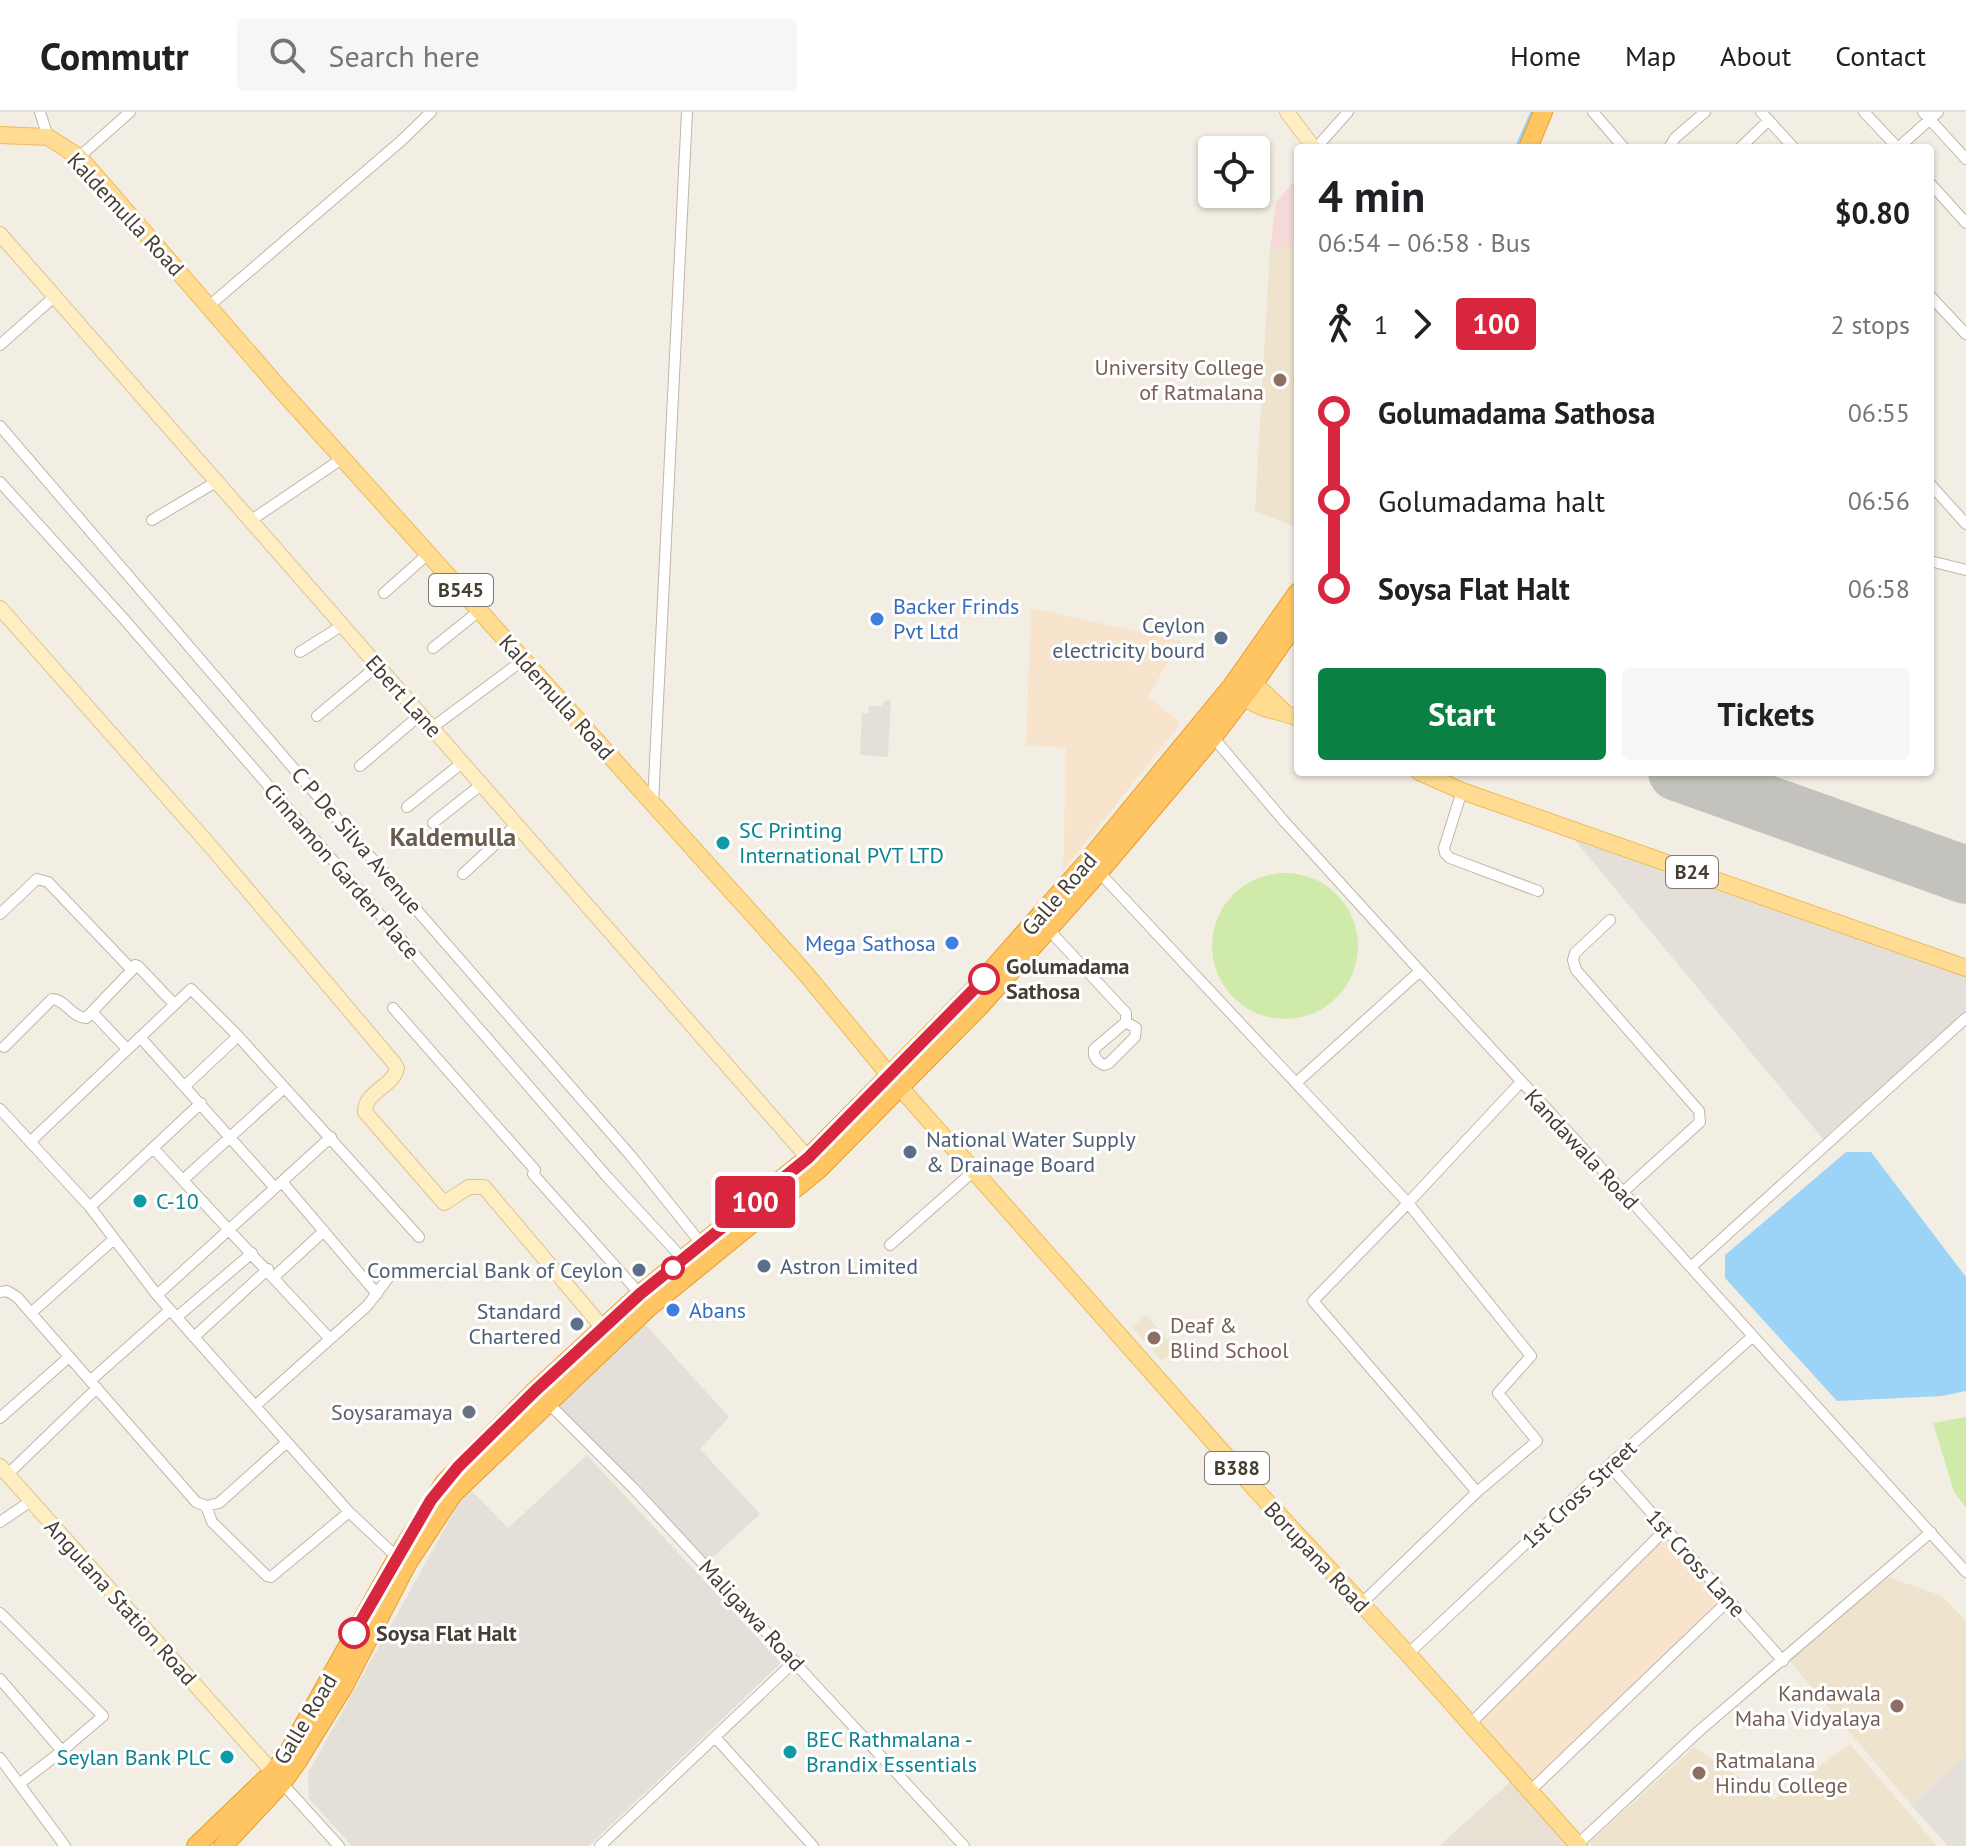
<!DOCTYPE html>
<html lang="en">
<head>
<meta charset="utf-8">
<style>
	:root { --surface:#fff; --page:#f6f6f6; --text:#202124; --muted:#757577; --line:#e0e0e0; --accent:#0b8043 }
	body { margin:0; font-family:"PT Sans",sans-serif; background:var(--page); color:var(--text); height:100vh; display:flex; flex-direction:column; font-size:30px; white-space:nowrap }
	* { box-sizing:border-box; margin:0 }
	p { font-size:26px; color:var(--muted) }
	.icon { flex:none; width:44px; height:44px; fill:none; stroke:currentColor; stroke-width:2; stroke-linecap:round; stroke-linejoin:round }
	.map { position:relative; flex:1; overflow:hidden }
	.side { position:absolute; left:1294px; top:32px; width:640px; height:632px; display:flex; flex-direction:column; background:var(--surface); border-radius:8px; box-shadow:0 2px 6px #0004 }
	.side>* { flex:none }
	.badge { padding:0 16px; border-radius:6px; font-size:28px; line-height:52px }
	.fabs { position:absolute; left:1198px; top:24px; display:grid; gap:16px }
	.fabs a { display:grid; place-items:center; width:72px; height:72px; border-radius:8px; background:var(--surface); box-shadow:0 2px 6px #0004; font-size:40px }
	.map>.badge { position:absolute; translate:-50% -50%; box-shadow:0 0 0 4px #fff }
	.legs { display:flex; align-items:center; gap:12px; height:88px; padding:0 24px; font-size:26px }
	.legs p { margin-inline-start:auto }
	.headline { display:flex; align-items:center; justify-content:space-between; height:136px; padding:0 24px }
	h1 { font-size:44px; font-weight:700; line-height:60px }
	.cta { display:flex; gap:16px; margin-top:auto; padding:16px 24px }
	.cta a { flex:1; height:92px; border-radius:8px; background:var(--accent); color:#fff; font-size:32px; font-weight:700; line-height:92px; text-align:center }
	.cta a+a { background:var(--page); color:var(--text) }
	ul { padding:0 24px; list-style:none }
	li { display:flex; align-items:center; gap:28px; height:88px; font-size:30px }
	li i { display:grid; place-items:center; width:12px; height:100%; margin:0 10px; background:currentColor }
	li i::after { content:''; width:20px; height:20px; margin:-10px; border:6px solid; border-radius:50%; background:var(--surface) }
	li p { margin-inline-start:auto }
	li:first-child i { background:linear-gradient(#0000 50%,currentColor 0) }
	li:last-child i { background:linear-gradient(currentColor 50%,#0000 0) }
	header { display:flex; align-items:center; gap:48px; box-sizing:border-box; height:112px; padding:0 40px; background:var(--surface); border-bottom:2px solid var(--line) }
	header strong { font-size:38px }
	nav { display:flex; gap:44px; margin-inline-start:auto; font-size:28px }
	.search { width:560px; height:72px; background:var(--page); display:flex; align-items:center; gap:20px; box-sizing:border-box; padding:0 28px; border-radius:8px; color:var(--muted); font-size:30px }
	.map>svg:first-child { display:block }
	.residential { fill:#e8e0d2 }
	.commercial { fill:#f8e4cd }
	.industrial { fill:#e5dfd9 }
	.education { fill:#eee3cc }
	.medical { fill:#f5d9d6 }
	.green { fill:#d0eba9 }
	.water { fill:#9bd4f6 }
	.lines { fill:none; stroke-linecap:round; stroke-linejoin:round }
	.stream { stroke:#9bd4f6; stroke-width:3 }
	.runway { stroke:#c4c2bc; stroke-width:58 }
	.street-casing { stroke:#c0b6a6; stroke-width:12 }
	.secondary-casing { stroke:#dbc492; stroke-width:16 }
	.primary-casing { stroke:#edbb59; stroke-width:18 }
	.highway-casing { stroke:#ea9b28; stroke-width:20 }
	.street { stroke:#fff; stroke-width:10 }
	.secondary { stroke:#ffeec2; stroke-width:14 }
	.primary { stroke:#ffdc91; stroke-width:16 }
	.highway { stroke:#ffc563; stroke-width:18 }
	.line-1-casing { stroke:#fff; stroke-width:18 }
	.line-1 { stroke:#d7263d; stroke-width:12 }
	.education-dot { fill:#8d6e63; stroke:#fff; stroke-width:3 }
	.shop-dot { fill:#3f7fe0; stroke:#fff; stroke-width:3 }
	.service-dot { fill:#5c6f8a; stroke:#fff; stroke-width:3 }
	.culture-dot { fill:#0f9aa8; stroke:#fff; stroke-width:3 }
	.stop-1-dot { fill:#fff; stroke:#d7263d; stroke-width:4 }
	.worship-dot { fill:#6b7280; stroke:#fff; stroke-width:3 }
	.labels { text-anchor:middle; stroke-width:6; stroke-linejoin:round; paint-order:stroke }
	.shield { fill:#fff; stroke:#7e7870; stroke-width:2 }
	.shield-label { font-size:20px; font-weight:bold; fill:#463e33 }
	.street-label { font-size:22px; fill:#463e33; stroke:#fff }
	.education-label { font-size:22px; fill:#785e54; stroke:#fff; text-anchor:end }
	.shop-label { font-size:22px; fill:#366cbe; stroke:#fff; text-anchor:start }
	.service-label { font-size:22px; fill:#4e5e75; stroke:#fff; text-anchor:end }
	.culture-label { font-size:22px; fill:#0d838f; stroke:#fff; text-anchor:start }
	.stop-label { font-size:22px; font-weight:bold; fill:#463e33; stroke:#fff; text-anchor:start }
	.worship-label { font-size:22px; fill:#5b616d; stroke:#fff; text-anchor:end }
	.quarter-label { font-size:26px; font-weight:bold; fill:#6a5c4a; stroke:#fff }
</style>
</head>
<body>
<header>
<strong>Commutr</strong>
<div class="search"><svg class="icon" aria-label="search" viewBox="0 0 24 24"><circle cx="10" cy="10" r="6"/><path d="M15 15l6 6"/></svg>Search here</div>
<nav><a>Home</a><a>Map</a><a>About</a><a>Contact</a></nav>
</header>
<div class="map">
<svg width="1966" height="1734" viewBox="0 0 1966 1734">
	<rect width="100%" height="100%" fill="#f3eee4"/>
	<path class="residential" d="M1517,1664l62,70h-140z"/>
	<path class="commercial" d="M1031,496l150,33 -33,55 33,27 -118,148 3,-123 -40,-3z
		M1666,1417l63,71 -199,191 -60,-67z"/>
	<path class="industrial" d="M886,588l5,1 -3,56 -28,-2 2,-42h6l1,-7h12z
		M1573,726l393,139v35l-143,127z
		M643,1210l86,95 -29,32 60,65 -58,53 -147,-163z
		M587,1343l194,208 -192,183h-237l-43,-47 -1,-26 160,-286 40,41z
		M1966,1643v91h-18l-37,-41z"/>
	<path class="education" d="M1298,134v282l-43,-17 15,-261z
		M1146,1203l30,34 -14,12 -30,-34z
		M1882,1463l60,21 24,25v134l-55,50 -124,-147z
		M1850,1632l87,102h-345l-3,-3 105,-96 80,53z"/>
	<path class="medical" d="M1298,65v69l-28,4 6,-48z"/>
	<path class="green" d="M1212 834a73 73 0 1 1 146 0a73 73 0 1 1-146 0Z
		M1966,1305v91l-12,-16 -21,-69z"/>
	<path class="water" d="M1846,1040h25l95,125v114l-24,5 -105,5 -112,-123v-23z"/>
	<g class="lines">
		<path class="stream" d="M1516,36l16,-36"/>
		<path class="runway" d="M1677,660l289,103"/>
		<defs>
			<path id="street" d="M40,0l8,25
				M1593,0l31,36
				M1761,0l33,36
				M1864,0l34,36 40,-36
				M1923,0l43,47
				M1316,36l32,-36
				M1669,36l6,-10 30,-26
				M1740,36l29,-28
				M79,45l51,-45
				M1930,71l36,40
				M1930,184l36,38
				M209,194l192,-165 30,-29
				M0,233l54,-48
				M0,314l307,358 324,372 73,91
				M0,370l124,137 485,560 74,80
				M1930,372l36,40
				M152,408l64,-38
				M250,409l93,-63
				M1930,449l36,9
				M384,481l44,-39
				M433,536l46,-37
				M300,540l43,-27
				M317,604l60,-50
				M433,615l90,-67
				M1212,624l71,84 137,151 203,221 343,380
				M360,654l60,-51
				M1462,679l-18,57 1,5 5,5 88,33
				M653,691l34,-691
				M407,695l56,-45
				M433,711l49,-39
				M1099,760l309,331 -95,98 164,191
				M463,762l54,-50
				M0,802l37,-35 11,3 84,88 3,-5 3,1 36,38
				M1610,808l-35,33 -2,7 3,10 123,141 1,11 -77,70
				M1049,818l77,83v9l10,6 -1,9 -26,26 -5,2c-7,-3 -11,-8 -10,-16l32,-27
				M393,896l142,162 -2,4 107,120
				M92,900l35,37
				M140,925l135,151
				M4,935l48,-48c13,0 19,18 34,19l46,-48
				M1296,971l124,-112
				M185,974l53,-50
				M0,997l90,98 67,88 130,147
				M30,1030l161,-153 47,47 181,201
				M153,1036l177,191
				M183,1068l101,-92
				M282,1070l95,112
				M90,1095l111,-104
				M890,1133l85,-75
				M1691,1155l275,-249
				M274,1165l50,-46
				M0,1180l7,-1 10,6 179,205 10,4 13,-3 68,-61 62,70 50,47
				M157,1183l174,-158
				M31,1201l83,-74
				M177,1205l75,-64
				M194,1225l74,-68
				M90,1269l80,-71
				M545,1288l89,89 330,357
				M255,1294l112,-100 25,-33
				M0,1306l69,-61
				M1609,1353l174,196
				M8,1362l89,-86
				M206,1394l6,16 55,54 4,1 78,-65
				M0,1410l31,-21
				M1361,1492l116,-112 60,-51 -39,-48 33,-37 -123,-153 112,-120
				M0,1501l103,103 -41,35 -43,33
				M1408,1542l201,-189 144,-129
				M0,1567l62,72
				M1470,1612l196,-195
				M715,1625l98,109
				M0,1646l65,88
				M282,1671l57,63
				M1530,1679l199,-191
				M600,1734l195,-185 3,3
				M1576,1734l123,-115 232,-199"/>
			<path id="secondary" d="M1287,0l27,36
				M0,122l808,924
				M0,496l212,240 182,215 3,5c-4,19 -33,24 -32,44l79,91 25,-16h15l119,141
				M0,1354l279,313"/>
			<path id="primary" d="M0,23l48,2 31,20 202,233 525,584 84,102 365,413 153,165 171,192
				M1254,571l30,29
				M1244,585c20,15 32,12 54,21
				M1419,660l43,19 504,177"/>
			<path id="highway" d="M1528,36l15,-36
				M196,1734l76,-73 15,-18 110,-197 47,-75 92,-93 104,-96 168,-136 166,-168 114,-129 144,-175 66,-94
				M223,1734l59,-63 15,-21 47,-76 63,-122 46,-70 195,-186 171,-139 162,-164 118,-133 114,-135 41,-54 44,-63"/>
		</defs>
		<use href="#street" class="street-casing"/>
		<use href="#secondary" class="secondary-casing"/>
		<use href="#primary" class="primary-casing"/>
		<use href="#highway" class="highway-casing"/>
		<use href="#street" class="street"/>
		<use href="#secondary" class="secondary"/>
		<use href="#primary" class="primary"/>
		<use href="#highway" class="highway"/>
	</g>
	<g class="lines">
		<defs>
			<path id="line-1" d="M354,1521l77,-133 27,-33 78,-77 104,-96 168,-136 176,-179"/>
		</defs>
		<use href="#line-1" class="line-1-casing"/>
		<use href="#line-1" class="line-1"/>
	</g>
	<g class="education-dot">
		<circle cx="1280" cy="268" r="8"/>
		<circle cx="1154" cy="1226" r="8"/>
		<circle cx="1897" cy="1594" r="8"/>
		<circle cx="1699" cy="1661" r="8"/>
	</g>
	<g class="shop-dot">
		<circle cx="877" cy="507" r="8"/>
		<circle cx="952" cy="831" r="8"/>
		<circle cx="673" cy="1198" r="8"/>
	</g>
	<g class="service-dot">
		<circle cx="1221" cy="526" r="8"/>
		<circle cx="910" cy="1040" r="8"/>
		<circle cx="764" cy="1154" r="8"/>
		<circle cx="639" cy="1158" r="8"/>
		<circle cx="577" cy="1212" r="8"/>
	</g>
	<g class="culture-dot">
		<circle cx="723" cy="731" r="8"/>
		<circle cx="140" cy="1089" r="8"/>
		<circle cx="790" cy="1640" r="8"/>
		<circle cx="227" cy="1645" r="8"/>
	</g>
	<g class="stop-1-dot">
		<circle cx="984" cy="867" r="14"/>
		<circle cx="673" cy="1156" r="10"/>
		<circle cx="354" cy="1521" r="14"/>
	</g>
	<circle class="worship-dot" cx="469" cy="1300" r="8"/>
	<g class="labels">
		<g class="shield">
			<rect x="429" y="462" width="64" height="32" rx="6"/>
			<rect x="1666" y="744" width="52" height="32" rx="6"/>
			<rect x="1205" y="1340" width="64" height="32" rx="6"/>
		</g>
		<g class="shield-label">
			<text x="461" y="485">B545</text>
			<text x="1692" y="767">B24</text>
			<text x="1237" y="1363">B388</text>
		</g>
		<g class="street-label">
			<text transform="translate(126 102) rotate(47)" y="8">Kaldemulla Road</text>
			<text transform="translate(404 584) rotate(48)" y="8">Ebert Lane</text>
			<text transform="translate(557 585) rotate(48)" y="8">Kaldemulla Road</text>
			<text transform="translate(357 728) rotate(49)" y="8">C P De Silva Avenue</text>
			<text transform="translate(342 759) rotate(49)" y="8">Cinnamon Garden Place</text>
			<text transform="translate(1059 782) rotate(-49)" y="8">Galle Road</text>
			<text transform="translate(1582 1037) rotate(47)" y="8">Kandawala Road</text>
			<text transform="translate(1579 1382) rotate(-43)" y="8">1st Cross Street</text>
			<text transform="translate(1317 1445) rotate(47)" y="8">Borupana Road</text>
			<text transform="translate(1696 1451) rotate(48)" y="8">1st Cross Lane</text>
			<text transform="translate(121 1490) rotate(48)" y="8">Angulana Station Road</text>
			<text transform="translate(752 1503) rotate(47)" y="8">Maligawa Road</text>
			<text transform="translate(305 1607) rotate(-59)" y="8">Galle Road</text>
		</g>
		<g class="education-label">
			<text x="1264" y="263">University College<tspan x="1264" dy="25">of Ratmalana</tspan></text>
			<text x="1170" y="1221" text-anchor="start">Deaf &amp;<tspan x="1170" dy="25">Blind School</tspan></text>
			<text x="1881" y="1589">Kandawala<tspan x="1881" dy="25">Maha Vidyalaya</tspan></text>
			<text x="1715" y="1656" text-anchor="start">Ratmalana<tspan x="1715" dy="25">Hindu College</tspan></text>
		</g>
		<g class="shop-label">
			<text x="893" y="502">Backer Frinds<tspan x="893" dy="25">Pvt Ltd</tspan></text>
			<text x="936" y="839" text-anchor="end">Mega Sathosa</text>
			<text x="689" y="1206">Abans</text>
		</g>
		<g class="service-label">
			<text x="1205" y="521">Ceylon<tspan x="1205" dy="25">electricity bourd</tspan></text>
			<text x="926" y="1035" text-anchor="start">National Water Supply<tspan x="926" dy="25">&amp; Drainage Board</tspan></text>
			<text x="780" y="1162" text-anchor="start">Astron Limited</text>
			<text x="623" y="1166">Commercial Bank of Ceylon</text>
			<text x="561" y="1207">Standard<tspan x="561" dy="25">Chartered</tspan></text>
		</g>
		<g class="culture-label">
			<text x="739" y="726">SC Printing<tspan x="739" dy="25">International PVT LTD</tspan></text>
			<text x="156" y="1097">C-10</text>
			<text x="806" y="1635">BEC Rathmalana -<tspan x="806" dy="25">Brandix Essentials</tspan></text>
			<text x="211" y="1653" text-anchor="end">Seylan Bank PLC</text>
		</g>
		<g class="stop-label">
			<text x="1006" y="862">Golumadama<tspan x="1006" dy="25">Sathosa</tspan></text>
			<text x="376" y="1529">Soysa Flat Halt</text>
		</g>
		<g class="worship-label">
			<text x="453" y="1308">Soysaramaya</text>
		</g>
		<g class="quarter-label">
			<text x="453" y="734">Kaldemulla</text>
		</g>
	</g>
</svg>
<div class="fabs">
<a><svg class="icon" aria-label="locate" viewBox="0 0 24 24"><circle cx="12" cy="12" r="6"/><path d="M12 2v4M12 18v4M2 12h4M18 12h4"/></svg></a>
</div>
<b class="badge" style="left:755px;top:1090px;background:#d7263d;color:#fff">100</b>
<section class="side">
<div class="headline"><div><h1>4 min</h1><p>06:54 – 06:58 · Bus</p></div><b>$0.80</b></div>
<div class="legs"><svg class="icon" aria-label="walk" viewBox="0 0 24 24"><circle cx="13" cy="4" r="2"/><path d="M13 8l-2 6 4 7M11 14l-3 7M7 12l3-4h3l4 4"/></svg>1<svg class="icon" aria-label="forward" viewBox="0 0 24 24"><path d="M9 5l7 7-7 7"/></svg><b class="badge" style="background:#d7263d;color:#fff">100</b><p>2 stops</p></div>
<ul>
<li><i style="color:#d7263d"></i><b>Golumadama Sathosa</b><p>06:55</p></li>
<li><i style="color:#d7263d"></i><span>Golumadama halt</span><p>06:56</p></li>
<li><i style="color:#d7263d"></i><b>Soysa Flat Halt</b><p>06:58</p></li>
</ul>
<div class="cta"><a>Start</a><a>Tickets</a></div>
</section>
</div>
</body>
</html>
